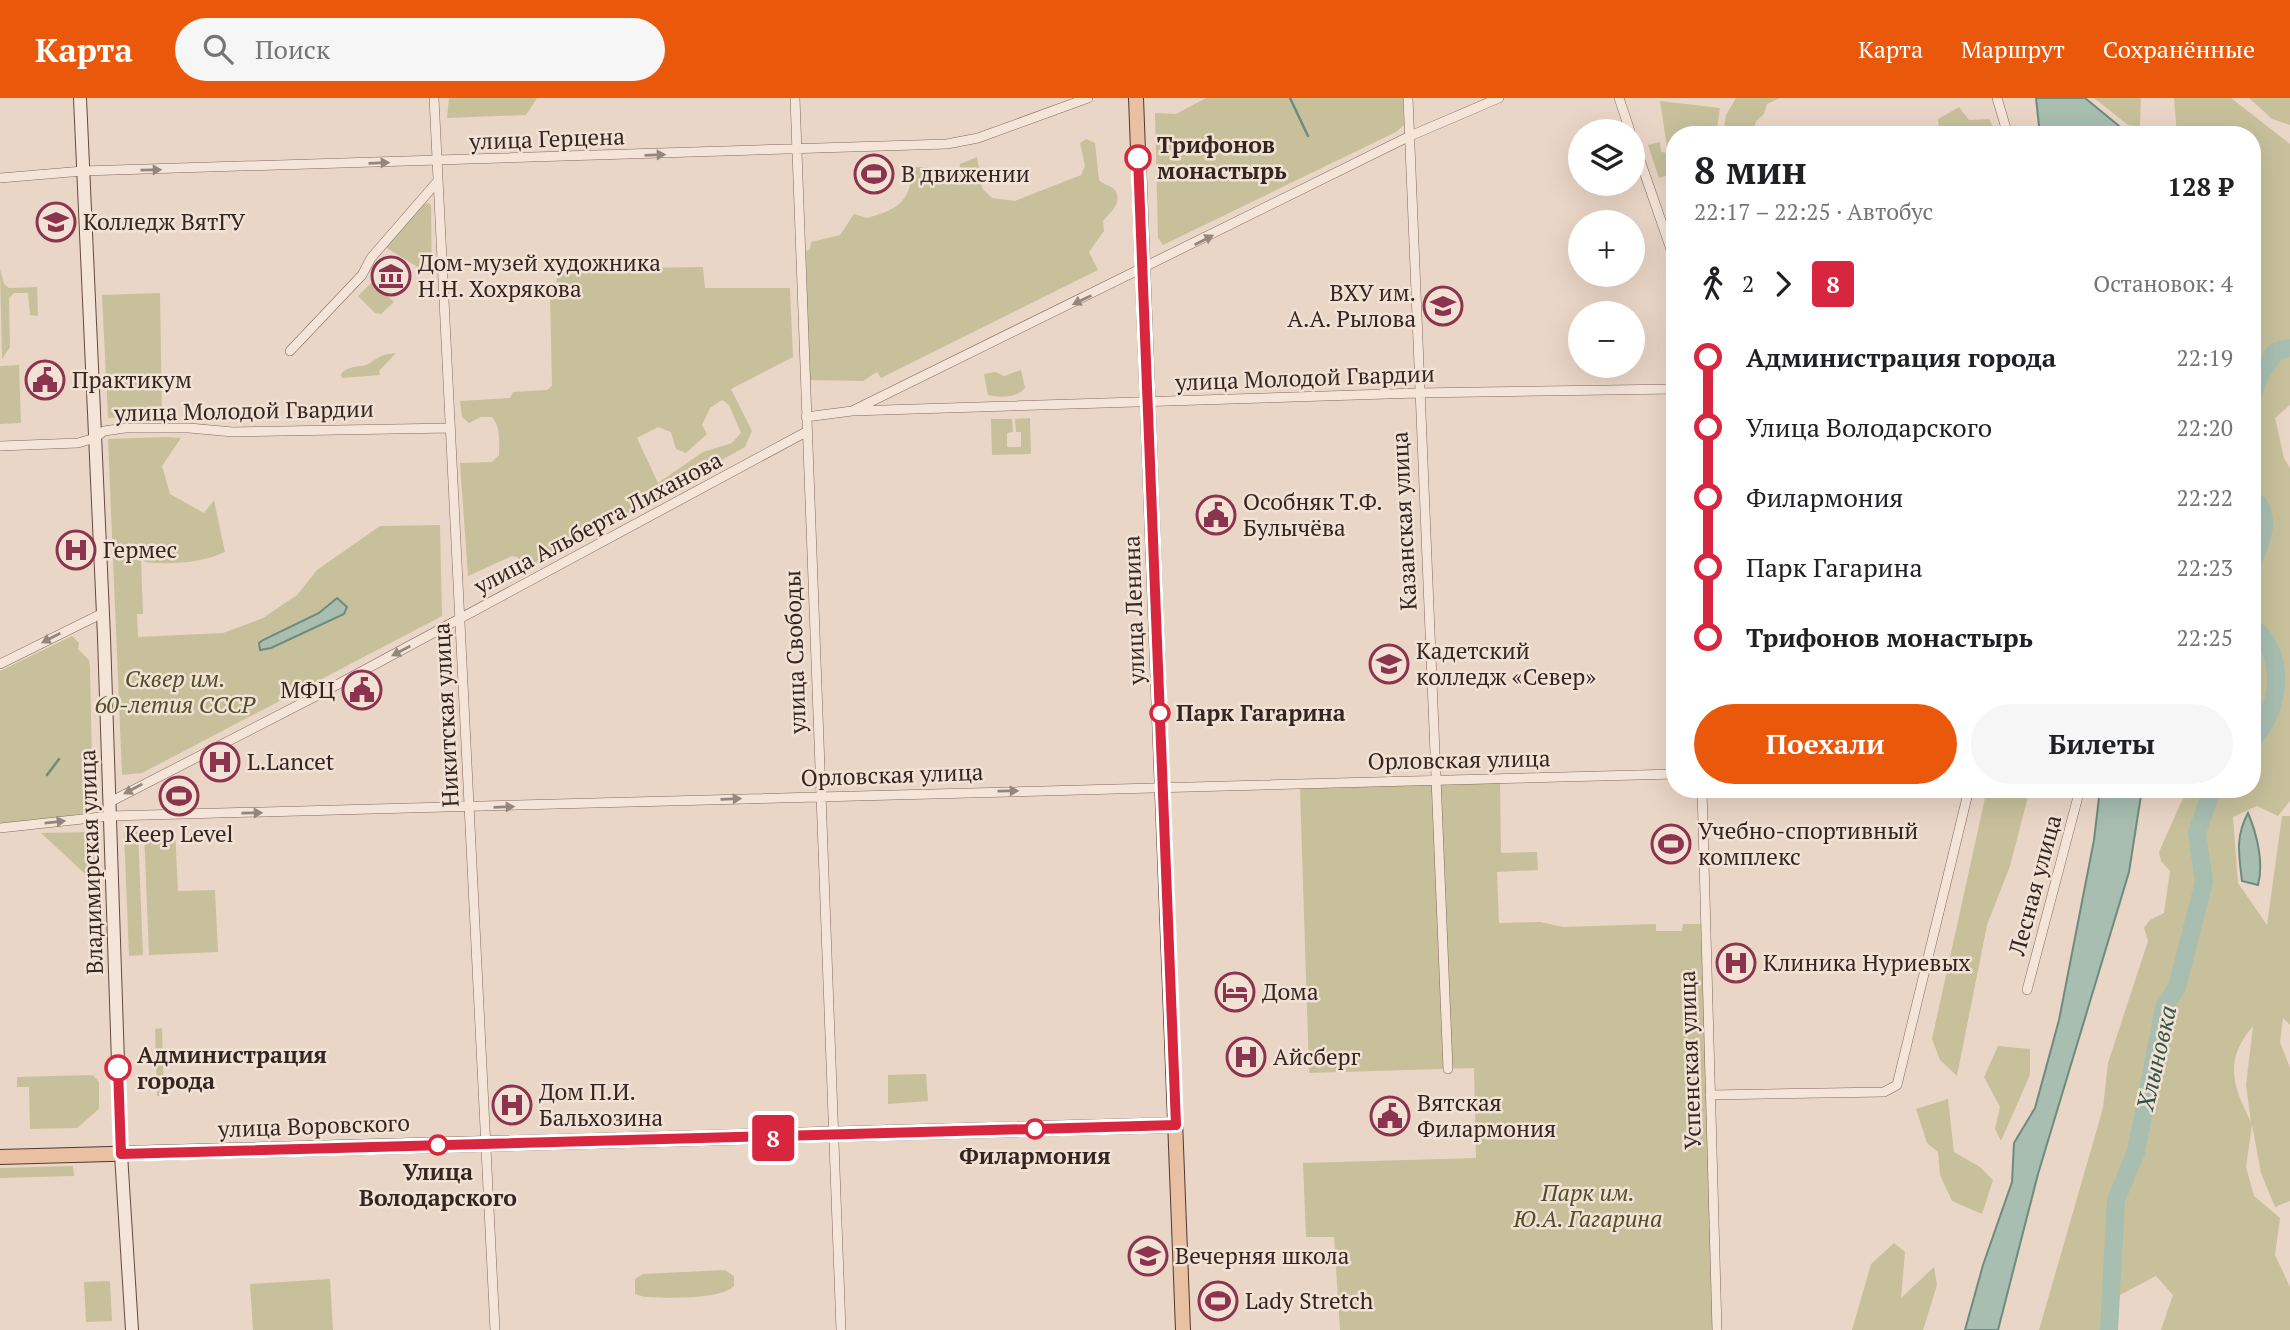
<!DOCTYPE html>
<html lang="ru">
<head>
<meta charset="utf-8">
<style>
	:root { --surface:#fff; --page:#f6f6f6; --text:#202124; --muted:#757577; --accent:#ea580c }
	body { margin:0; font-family:"PT Serif",serif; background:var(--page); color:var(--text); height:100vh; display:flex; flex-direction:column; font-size:26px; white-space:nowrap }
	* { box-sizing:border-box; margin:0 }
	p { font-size:23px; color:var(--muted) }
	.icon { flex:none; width:38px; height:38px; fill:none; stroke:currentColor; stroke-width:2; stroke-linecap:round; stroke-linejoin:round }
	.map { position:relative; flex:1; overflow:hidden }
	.details { position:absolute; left:1666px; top:28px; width:595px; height:672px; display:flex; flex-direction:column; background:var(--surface); border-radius:28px; box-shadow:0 7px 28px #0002 }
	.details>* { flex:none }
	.badge { padding:0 14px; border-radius:5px; font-size:24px; line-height:46px }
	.tools { position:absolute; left:1568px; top:21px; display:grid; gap:14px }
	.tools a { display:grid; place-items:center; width:77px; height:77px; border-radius:50%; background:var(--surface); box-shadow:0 7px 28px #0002; font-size:35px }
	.map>.badge { position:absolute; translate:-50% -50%; box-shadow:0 0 0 4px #fff }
	.legs { display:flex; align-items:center; gap:10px; height:77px; padding:0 28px; font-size:23px }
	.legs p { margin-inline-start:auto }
	.head { display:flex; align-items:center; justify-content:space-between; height:119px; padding:0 28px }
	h1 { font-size:38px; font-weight:600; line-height:52px }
	.action { display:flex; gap:14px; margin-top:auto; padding:14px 28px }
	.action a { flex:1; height:80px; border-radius:42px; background:var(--accent); color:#fff; font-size:28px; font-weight:600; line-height:80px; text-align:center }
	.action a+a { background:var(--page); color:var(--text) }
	ul { padding:0 28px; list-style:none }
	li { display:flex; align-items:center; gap:24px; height:70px; font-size:26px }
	li i { display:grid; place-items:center; width:10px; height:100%; margin:0 9px; background:currentColor }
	li i::after { content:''; width:18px; height:18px; margin:-9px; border:5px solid; border-radius:50%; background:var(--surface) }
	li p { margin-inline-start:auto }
	li:first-child i { background:linear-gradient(#0000 50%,currentColor 0) }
	li:last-child i { background:linear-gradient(currentColor 50%,#0000 0) }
	header { display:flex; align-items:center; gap:42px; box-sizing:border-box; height:98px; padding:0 35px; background:var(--accent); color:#fff }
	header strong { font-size:33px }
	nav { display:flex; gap:38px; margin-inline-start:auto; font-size:24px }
	.search { width:490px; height:63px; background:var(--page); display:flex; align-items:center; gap:18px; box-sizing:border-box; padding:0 24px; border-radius:38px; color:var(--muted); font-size:26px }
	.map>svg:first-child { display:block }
	.green { fill:#c7c09b; fill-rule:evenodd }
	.water { fill:#a7beb1; stroke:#6f8b7d; stroke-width:2 }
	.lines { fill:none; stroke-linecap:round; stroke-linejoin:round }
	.stream { stroke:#6f8b7d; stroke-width:2.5 }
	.river { stroke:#a7beb1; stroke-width:18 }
	.street-casing { stroke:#83685e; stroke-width:10 }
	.secondary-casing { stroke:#654941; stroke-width:14 }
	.primary-casing { stroke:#523832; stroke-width:16 }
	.street { stroke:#f5e5d9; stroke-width:9 }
	.secondary { stroke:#f5e5d9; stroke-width:12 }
	.primary { stroke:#e9c0a2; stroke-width:14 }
	.oneway { fill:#95857c }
	.line-1-casing { stroke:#fff; stroke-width:16 }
	.line-1 { stroke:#d7263d; stroke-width:10 }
	.stop-1-dot { fill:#fff; stroke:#d7263d; stroke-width:3.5 }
	.labels { text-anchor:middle; stroke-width:5; stroke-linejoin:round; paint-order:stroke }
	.street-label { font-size:23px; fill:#352520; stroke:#f2e2d5 }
	.stop-label { font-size:23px; font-weight:bold; fill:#352520; stroke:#f2e2d5; text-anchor:start }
	.poi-label { font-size:23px; fill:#352520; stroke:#f2e2d5; text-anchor:start }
	.park-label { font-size:23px; font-style:italic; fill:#4f4f29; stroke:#f2e2d5 }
	.water-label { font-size:24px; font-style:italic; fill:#315348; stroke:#f2e2d5 }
</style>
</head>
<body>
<header>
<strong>Карта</strong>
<div class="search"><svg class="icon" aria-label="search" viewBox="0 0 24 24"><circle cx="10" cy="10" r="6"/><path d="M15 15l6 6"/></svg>Поиск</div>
<nav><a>Карта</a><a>Маршрут</a><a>Сохранённые</a></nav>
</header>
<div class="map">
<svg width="2290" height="1232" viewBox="0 0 2290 1232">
	<rect width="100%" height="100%" fill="#ead6c6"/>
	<path class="green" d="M449,0h88l-11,17 -79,3z
		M1206,0h197l1,27 -8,7 -233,113 -5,-7 -3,-125 21,1z
		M1736,0h44l-13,6 -3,10 -8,7 -3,14h-30l3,-20z
		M2094,0h47l-1,29 -12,-2z
		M2174,0h57l59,46v261l-15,13 9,40 6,10v333l-12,15 -21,-10 -24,11 5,66 29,42 15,-109h8v209l-7,-7 -3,24 10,26v133l-15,6 -14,-34 -9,-48 -6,42 8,29 26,22 -5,37 15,32v43h-129l12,-35 -17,-19 -40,21 -14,33h-63l64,-222 5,-45 40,-122 -4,-13 6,-8 14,-7 6,-42 -9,-10 -2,-9 28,-63h65v-654h-75zM2253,928l-7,59 5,37c-19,-37 -27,-62 2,-96z
		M2249,0h41v27l-18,-6z
		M1660,3l60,7 -4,27h-41v38l-16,5 -11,-33 12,-3 1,10 7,1z
		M1959,9l10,13 20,-1 8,16h-57l-2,-16z
		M1086,41l9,4 4,37c5,5 11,5 15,9 10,12 -3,23 -11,32l1,10 -15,21 9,18 -217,108 -4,-6 -14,9 -54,-1 -3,-129 4,-2 1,-7 29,-7 14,-21 13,4c33,-9 43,-17 46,-51h16v17l29,-5 2,-15 17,-7 5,31 10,10 23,3 66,-26 4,-9 -5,-23z
		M428,105l3,2 1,71 -47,-29 37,-42z
		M559,164l6,1 4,6 134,-2 2,21h85l3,69 -62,32 21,42 -7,16 -81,45 2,4 -139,74 -10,-13 -5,-1 -44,20 -8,-113 32,-1 7,-7c0,-14 2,-27 -7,-38h-11l-12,6 -7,-6 -2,-16 50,-3 3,-6 34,-2 5,-4 -2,-91 5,-1zM722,302l7,5 12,28 -9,10 -29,9 -45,31 -21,-45 21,-11 13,5 5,17 10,4 21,-19 -5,-9 8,-17z
		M0,171l4,15 5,4 28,-1 1,29 -8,-1 -2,-22h-14l-5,5 1,49 -8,12z
		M372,184l22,20 -13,12 -6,-1 -17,-17z
		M160,195l2,124 -54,1 -6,-123z
		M396,255l-17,18 1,4 -38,3 -1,-4c9,-10 22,-6 29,-11 10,-7 14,-9 26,-10z
		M19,267l2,58 -21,1v-58z
		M1021,272l4,18c-8,10 -25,10 -37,7l-4,-21 11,-2 9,4z
		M1030,320l1,36 -39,1 -1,-36h21l1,13 -6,1v14h14v-15h-5l-1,-13z
		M167,339l14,1 -19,28 8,28 34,19 10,-13 11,52c-24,11 -54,13 -80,10l-4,-4 2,56h-6l1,23 85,-4 40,-15 34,-23 20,-25 63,-44 60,-1 2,91 -300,157 -20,2 -14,-336z
		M72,538l7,7 -1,6 11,11 1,9 3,139 -6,5 -87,13v-155z
		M1500,684l1,71 36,-1 1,18 -41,2 2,51 41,-1 23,5 93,-3v7h26l1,-7h18l13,406h-374l-6,-93h-28l-3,-74 173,-5 -2,-90 -165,5 -9,-285z
		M1987,691h43l-20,77 -23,59 -30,151 -17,-16 -8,-21z
		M175,732l3,61 37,-1 3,62 -69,3 -5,-124z
		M138,733l5,124 -14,1 -5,-124z
		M94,734l2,52 -55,-51z
		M162,930l2,68h-7l-2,-67z
		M1998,948l32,3v26l-29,66 -6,-12 5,-22 -16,-30z
		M926,976l2,27 -40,3v-29z
		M93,977l6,7v27l-22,19 -47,1 -1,-42h-12v-10z
		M1948,1001l6,53 26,15 13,13 -11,34 -30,-13 -12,-26 -2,-23 -11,-9 -11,-34z
		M73,1068l1,10 -74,2v-10z
		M1894,1145l11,9 -4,46 33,-31 3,18 -14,45h-71l19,-66z
		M725,1172l9,6v10c-13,14 -69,12 -89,11l-10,-3v-15l8,-5z
		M330,1181l3,51h-80l-3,-46z
		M110,1183l2,40 -26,1 -2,-40z"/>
	<path class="water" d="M2036,0h49l45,37h-90z
		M337,500l10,9 -3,7 -73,34 -11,2 -1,-7 4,-3 56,-27z
		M2100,691h42l-13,83 -91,302 -40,156h-33l18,-65 29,-83 2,-39 21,-35 24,-88 35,-180z
		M2248,715c9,21 16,50 10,72l-16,-4c-3,-26 -7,-44 6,-68z"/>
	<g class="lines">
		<path class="stream" d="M1290,0l18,38
			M47,677l12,-16"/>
		<path class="river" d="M2252,298l8,-21 16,-24 14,-3
			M2252,400c22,17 9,44 0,65
			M2252,529c36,27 28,84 0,113
			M2109,1232l7,-130 20,-48 28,-144 13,-21 27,-105 -7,-49 15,-44"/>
		<defs>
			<path id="street" d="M434,0l61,1232
				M795,0l46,1232
				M1408,0l40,971
				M1619,0l11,33
				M1997,0l11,37
				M1633,42l42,121
				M0,80l83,-7 864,-27 31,-6 110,-40
				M290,253l72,-76 9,-17 66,-76
				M852,313l566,-18 257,-4
				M806,319l46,-6 558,-275 89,-38
				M0,348l78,-3 17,-5 9,-7 21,-3h64l44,4 217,-4
				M0,566l103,-51
				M1702,691l15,541
				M110,704l208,-107 488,-263
				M0,730l110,-12 1565,-42
				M2027,892l53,-201
				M1710,997l174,-3 13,-7 72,-296"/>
			<path id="secondary" d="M80,0l24,539 17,517 11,176"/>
			<path id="primary" d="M1136,0l47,1232
				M0,1059l1176,-32"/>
		</defs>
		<use href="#street" class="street-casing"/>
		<use href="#secondary" class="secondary-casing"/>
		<use href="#primary" class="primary-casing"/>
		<use href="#street" class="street"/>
		<use href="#secondary" class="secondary"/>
		<use href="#primary" class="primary"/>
	</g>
	<defs><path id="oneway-solid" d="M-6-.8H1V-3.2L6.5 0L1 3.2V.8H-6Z" transform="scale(1.75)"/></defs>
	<g class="oneway">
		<use href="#oneway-solid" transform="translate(655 57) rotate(-2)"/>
		<use href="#oneway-solid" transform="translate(379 65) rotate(-2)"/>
		<use href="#oneway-solid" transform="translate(151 72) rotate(-1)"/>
		<use href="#oneway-solid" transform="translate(1204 142) rotate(-27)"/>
		<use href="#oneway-solid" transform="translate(1082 202) rotate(154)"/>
		<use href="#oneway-solid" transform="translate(51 540) rotate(153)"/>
		<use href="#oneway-solid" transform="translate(401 553) rotate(152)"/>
		<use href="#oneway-solid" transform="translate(133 691) rotate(152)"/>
		<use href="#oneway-solid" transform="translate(1008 693) rotate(-1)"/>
		<use href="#oneway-solid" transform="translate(731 701) rotate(-2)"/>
		<use href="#oneway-solid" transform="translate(504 709) rotate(-2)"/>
		<use href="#oneway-solid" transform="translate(252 715) rotate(-1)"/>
		<use href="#oneway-solid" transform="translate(55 724) rotate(-6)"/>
	</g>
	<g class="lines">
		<defs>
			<path id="line-1" d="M118,970l3,86 1055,-29 -38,-967"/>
		</defs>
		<use href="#line-1" class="line-1-casing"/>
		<use href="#line-1" class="line-1"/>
	</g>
	<defs>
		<symbol id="stadium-ring" viewBox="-11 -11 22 22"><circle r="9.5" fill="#f2e2d5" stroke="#8c344d" stroke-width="1.5"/><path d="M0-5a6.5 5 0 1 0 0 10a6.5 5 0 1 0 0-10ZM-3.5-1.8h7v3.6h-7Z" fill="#8c344d"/></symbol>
		<symbol id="university-ring" viewBox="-11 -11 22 22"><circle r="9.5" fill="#f2e2d5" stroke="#8c344d" stroke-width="1.5"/><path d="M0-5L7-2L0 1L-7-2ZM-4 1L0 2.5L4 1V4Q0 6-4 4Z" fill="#8c344d"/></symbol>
		<symbol id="museum-ring" viewBox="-11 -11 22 22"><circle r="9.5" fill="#f2e2d5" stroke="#8c344d" stroke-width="1.5"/><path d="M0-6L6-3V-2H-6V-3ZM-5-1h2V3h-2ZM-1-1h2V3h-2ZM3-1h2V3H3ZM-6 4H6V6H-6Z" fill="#8c344d"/></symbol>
		<symbol id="civic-ring" viewBox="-11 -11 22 22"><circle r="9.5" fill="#f2e2d5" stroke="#8c344d" stroke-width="1.5"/><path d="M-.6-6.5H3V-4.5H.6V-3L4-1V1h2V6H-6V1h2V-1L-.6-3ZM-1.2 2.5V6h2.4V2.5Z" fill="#8c344d"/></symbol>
		<symbol id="hospital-ring" viewBox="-11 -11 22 22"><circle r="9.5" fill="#f2e2d5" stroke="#8c344d" stroke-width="1.5"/><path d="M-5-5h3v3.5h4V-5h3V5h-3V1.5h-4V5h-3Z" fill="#8c344d"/></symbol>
		<symbol id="hotel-ring" viewBox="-11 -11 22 22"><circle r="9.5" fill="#f2e2d5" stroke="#8c344d" stroke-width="1.5"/><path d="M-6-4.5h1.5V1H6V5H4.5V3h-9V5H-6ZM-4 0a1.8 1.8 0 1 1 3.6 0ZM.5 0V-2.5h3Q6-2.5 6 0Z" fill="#8c344d"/></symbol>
		<symbol id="school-ring" viewBox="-11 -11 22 22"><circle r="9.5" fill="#f2e2d5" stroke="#8c344d" stroke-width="1.5"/><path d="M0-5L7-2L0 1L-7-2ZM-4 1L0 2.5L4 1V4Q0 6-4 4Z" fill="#8c344d"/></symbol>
	</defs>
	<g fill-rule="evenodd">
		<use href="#stadium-ring" x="852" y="54" width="44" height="44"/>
		<use href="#university-ring" x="34" y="102" width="44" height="44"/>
		<use href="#museum-ring" x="369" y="156" width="44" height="44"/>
		<use href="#university-ring" x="1421" y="186" width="44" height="44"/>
		<use href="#civic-ring" x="23" y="260" width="44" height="44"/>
		<use href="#civic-ring" x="1194" y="395" width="44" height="44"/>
		<use href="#hospital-ring" x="54" y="430" width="44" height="44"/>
		<use href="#university-ring" x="1367" y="544" width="44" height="44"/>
		<use href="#civic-ring" x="340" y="570" width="44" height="44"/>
		<use href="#hospital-ring" x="198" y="642" width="44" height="44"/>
		<use href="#stadium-ring" x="157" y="676" width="44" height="44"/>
		<use href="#stadium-ring" x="1649" y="724" width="44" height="44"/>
		<use href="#hospital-ring" x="1714" y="843" width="44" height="44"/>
		<use href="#hotel-ring" x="1213" y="872" width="44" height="44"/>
		<use href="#hospital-ring" x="1224" y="937" width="44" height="44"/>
		<use href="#hospital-ring" x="490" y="985" width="44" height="44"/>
		<use href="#civic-ring" x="1368" y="996" width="44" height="44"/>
		<use href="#school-ring" x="1126" y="1136" width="44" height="44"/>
		<use href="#stadium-ring" x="1196" y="1181" width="44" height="44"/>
	</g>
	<g class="stop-1-dot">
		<circle cx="1138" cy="60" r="12"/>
		<circle cx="1160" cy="615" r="9"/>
		<circle cx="118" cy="970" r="12"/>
		<circle cx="1035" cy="1031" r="9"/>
		<circle cx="438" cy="1047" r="9"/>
	</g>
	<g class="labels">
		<g class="street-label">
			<text transform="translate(547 41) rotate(-2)" y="8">улица Герцена</text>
			<text transform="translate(1305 280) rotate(-2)" y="8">улица Молодой Гвардии</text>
			<text transform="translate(244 313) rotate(-1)" y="8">улица Молодой Гвардии</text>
			<text transform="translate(1404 423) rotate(-93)" y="8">Казанская улица</text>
			<text transform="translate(598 425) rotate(-28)" y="8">улица Альберта Лиханова</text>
			<text transform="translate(1134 512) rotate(-92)" y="8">улица Ленина</text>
			<text transform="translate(795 554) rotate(-92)" y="8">улица Свободы</text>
			<text transform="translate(446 617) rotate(-93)" y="8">Никитская улица</text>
			<text transform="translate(1459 662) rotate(-1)" y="8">Орловская улица</text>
			<text transform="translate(892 677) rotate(-2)" y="8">Орловская улица</text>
			<text transform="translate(91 764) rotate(-92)" y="8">Владимирская улица</text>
			<text transform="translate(2035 787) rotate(-75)" y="8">Лесная улица</text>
			<text transform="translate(1690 962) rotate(-92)" y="8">Успенская улица</text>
			<text transform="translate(314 1028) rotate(-2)" y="8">улица Воровского</text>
		</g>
		<g class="stop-label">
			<text x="1157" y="55">Трифонов<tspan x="1157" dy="26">монастырь</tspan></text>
			<text x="1176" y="623">Парк Гагарина</text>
			<text x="137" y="965">Администрация<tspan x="137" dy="26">города</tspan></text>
			<text x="1035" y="1066" text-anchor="middle">Филармония</text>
			<text x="438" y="1082" text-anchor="middle">Улица<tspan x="438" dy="26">Володарского</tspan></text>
		</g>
		<g class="poi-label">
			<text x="901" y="84">В движении</text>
			<text x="83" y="132">Колледж ВятГУ</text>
			<text x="418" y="173">Дом-музей художника<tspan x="418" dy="26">Н.Н. Хохрякова</tspan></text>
			<text x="1416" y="203" text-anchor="end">ВХУ им.<tspan x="1416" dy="26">А.А. Рылова</tspan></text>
			<text x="72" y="290">Практикум</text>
			<text x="1243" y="412">Особняк Т.Ф.<tspan x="1243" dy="26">Булычёва</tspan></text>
			<text x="103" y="460">Гермес</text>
			<text x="1416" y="561">Кадетский<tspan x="1416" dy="26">колледж «Север»</tspan></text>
			<text x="335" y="600" text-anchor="end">МФЦ</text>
			<text x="247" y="672">L.Lancet</text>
			<text x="1698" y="741">Учебно-спортивный<tspan x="1698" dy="26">комплекс</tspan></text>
			<text x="179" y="744" text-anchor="middle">Keep Level</text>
			<text x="1763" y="873">Клиника Нуриевых</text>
			<text x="1262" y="902">Дома</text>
			<text x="1273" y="967">Айсберг</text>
			<text x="539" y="1002">Дом П.И.<tspan x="539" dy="26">Бальхозина</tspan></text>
			<text x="1417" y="1013">Вятская<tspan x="1417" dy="26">Филармония</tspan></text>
			<text x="1175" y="1166">Вечерняя школа</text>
			<text x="1245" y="1211">Lady Stretch</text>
		</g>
		<g class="park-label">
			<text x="175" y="589">Сквер им.<tspan x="175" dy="26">60-летия СССР</tspan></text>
			<text x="1588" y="1103">Парк им.<tspan x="1588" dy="26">Ю.А. Гагарина</tspan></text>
		</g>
		<g class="water-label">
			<text transform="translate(2157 960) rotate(-77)" y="8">Хлыновка</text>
		</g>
	</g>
</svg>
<div class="tools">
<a><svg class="icon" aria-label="layers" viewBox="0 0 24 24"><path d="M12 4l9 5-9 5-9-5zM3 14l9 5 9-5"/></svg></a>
<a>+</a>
<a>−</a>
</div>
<b class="badge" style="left:773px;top:1040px;background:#d7263d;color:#fff">8</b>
<section class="details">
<div class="head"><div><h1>8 мин</h1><p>22:17 – 22:25 · Автобус</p></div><b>128 ₽</b></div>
<div class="legs"><svg class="icon" aria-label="walk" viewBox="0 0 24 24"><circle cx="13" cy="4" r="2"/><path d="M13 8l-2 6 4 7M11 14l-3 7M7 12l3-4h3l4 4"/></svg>2<svg class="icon" aria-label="forward" viewBox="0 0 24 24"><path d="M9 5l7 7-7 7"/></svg><b class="badge" style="background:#d7263d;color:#fff">8</b><p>Остановок: 4</p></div>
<ul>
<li><i style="color:#d7263d"></i><b>Администрация города</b><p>22:19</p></li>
<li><i style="color:#d7263d"></i><span>Улица Володарского</span><p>22:20</p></li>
<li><i style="color:#d7263d"></i><span>Филармония</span><p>22:22</p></li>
<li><i style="color:#d7263d"></i><span>Парк Гагарина</span><p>22:23</p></li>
<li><i style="color:#d7263d"></i><b>Трифонов монастырь</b><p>22:25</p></li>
</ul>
<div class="action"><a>Поехали</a><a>Билеты</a></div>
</section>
</div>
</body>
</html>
